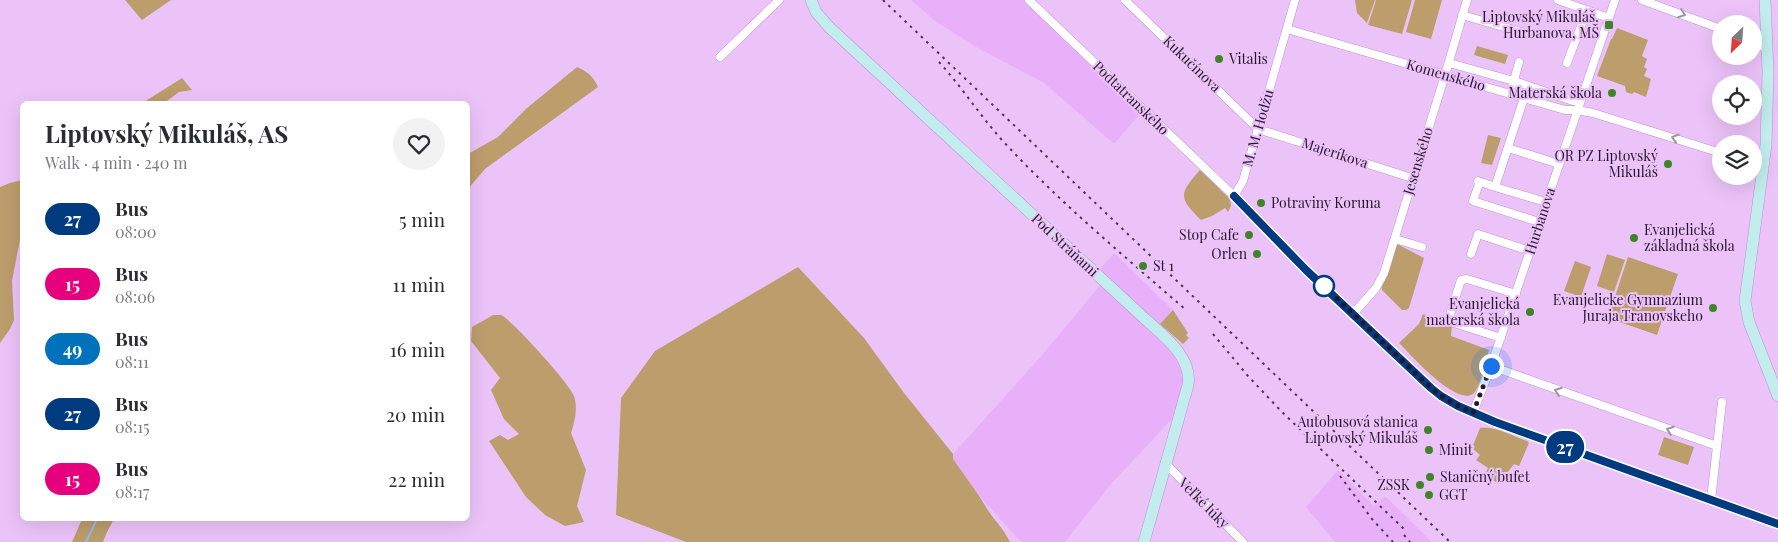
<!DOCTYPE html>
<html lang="en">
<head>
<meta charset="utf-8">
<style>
	:root { --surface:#fff; --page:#f2f2f3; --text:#2b2b33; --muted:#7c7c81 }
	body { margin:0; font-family:"Playfair Display",serif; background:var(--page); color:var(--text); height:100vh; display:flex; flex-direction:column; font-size:19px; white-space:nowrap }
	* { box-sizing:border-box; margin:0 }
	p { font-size:16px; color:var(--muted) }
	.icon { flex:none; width:28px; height:28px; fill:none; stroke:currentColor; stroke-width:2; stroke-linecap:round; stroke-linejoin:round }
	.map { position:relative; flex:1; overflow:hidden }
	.side { position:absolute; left:20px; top:101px; width:450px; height:420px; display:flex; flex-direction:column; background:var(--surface); border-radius:8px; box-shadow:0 5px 20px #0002 }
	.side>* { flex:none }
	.badge { padding:0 10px; border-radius:16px; font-size:18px; line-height:32px }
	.needle { width:32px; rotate:205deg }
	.fabs { position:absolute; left:1712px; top:15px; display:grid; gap:10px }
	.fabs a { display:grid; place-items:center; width:50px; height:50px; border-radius:50%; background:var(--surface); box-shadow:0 5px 20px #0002; font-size:25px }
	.you { position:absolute; width:25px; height:25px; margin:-12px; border:4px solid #fff; border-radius:50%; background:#1a73e8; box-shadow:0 0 0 8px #1a73e833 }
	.map>.badge { position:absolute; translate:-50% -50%; box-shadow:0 0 0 2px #fff }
	.round { display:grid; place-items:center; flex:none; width:52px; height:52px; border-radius:26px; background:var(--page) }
	.overview { display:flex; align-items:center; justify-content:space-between; height:85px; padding:0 25px }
	h1 { font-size:24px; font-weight:700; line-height:38px }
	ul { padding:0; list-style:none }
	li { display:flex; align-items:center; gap:15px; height:65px; padding:0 25px }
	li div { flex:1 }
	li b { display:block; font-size:19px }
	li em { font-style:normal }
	li .badge { min-width:55px; font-weight:700; text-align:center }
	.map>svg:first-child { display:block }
	.built { fill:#e9b0fa }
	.green { fill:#bc9d6c }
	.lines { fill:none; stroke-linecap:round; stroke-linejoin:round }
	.stream { stroke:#92baf5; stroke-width:2 }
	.street-casing { stroke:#c290d1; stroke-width:9 }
	.secondary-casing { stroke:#c290d1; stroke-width:12 }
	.street { stroke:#fff; stroke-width:8 }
	.secondary { stroke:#c2eced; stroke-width:11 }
	.rail { stroke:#493250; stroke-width:2; stroke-dasharray:2.5 5; stroke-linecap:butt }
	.oneway { stroke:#9e95a0 }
	.line-casing { stroke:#fff; stroke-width:11 }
	.line { stroke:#003b80; stroke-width:8 }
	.walk { stroke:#27142d; stroke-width:5; stroke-dasharray:0 9 }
	.poi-dot { fill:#418427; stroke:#ecc3f9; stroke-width:2 }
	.stop-dot { fill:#fff; stroke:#003b80; stroke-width:2.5 }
	.labels { text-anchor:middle; stroke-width:4; stroke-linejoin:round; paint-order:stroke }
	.poi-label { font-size:14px; fill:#27142d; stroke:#ecc3f9; text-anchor:end }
	.street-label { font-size:14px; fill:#27142d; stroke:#ecc3f9 }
</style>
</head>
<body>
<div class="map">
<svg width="1778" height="542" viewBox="0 0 1778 542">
	<rect width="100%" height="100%" fill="#ecc3f9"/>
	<path class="built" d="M911,0h115l115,113 -27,31 -70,-61 -68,-36 -41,-26z
		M1114,253l59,57 -13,14 -61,-54z
		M1102,283l64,62 19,26 -1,15 -9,30 -64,68 -46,58h-44l-39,-43 -29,-40v-5l89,-99z
		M1338,470l36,36 11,-10 47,46h-97l-29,-35z"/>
	<path class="green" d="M125,0h46l-29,20z
		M1355,0h20l-8,23 -10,-10z
		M1376,0h36l-10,34 -34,-9z
		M1415,0h27l-11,39 -25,-7z
		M1617,28l31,12 -6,16 5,3 -3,8 3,2 -3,7 7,3 -5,18 -12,-5 -2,2 -6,-2 -1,-6 -28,-10 14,-37h1z
		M1477,46l31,9 -3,9 -31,-9z
		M577,67c11,5 16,9 21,20l-113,82 -17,20v-35l30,-17 29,-29z
		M182,78l10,12 -13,2 -16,12h-22z
		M1488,135l13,3 -9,27 -11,-2z
		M1200,170l30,29 1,7 -3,6 -3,-4 -13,8 -11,4c-23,-23 -22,-26 -1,-50z
		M22,180v49l-10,52 2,39 -4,9 -10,14v-156l10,-4z
		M1396,245h3l25,13 -15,50 -3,2h-4l-20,-20 -1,-4z
		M1607,254l18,6 -11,32 -17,-6z
		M1628,257l50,17 -21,61 -49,-17z
		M1575,261l16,6 -10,30 -17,-6z
		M798,267l66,71 40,55 49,61v5c11,16 23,31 33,48 7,12 18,22 24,35h-324l-70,-27 5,-117 34,-47z
		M1173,310l15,23 -2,2 3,3 -6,6 -23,-20z
		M1423,314l29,10 -1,12 38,14c-3,10 -9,39 -16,44 -17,12 -62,-39 -74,-51l20,-19z
		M493,315c3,0 6,0 8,0 10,4 70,70 73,81 4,13 1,24 -3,37l15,37 -9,36 7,16 -19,4 -20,-11 -19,-18 -37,-56 11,-6 8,5 11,-6 -15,-15 -13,-29 9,-12 -29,-37 1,-14z
		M1480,428c15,-2 33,8 47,13l2,2 -10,23 -5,-2 -15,20 -14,-9 3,-7 -12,-8 4,-5 -8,-7z
		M1664,437l30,10 -6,18 -30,-10z
		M82,519h32l-7,13 -4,10h-31z"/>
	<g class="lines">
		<path class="stream" d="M86,542l11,-23"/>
		<defs>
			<path id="street" d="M1029,0l205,196 72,74 125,118 26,18 38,16 283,102
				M1125,0l133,129 154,49
				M1558,0l51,18
				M1642,0l79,29
				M1462,15l66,19
				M1287,29l278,81h12l16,3 128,40
				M1754,41l14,9
				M720,57l59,-57
				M1449,63l65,18 59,20 7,-1
				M1567,63l20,-53
				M1513,84l6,-22
				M1508,148l51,16
				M1754,163l10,2
				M1478,181l17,6 29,-89
				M1479,184l-6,17 66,21
				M1495,187l51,15
				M1234,196l9,-15 52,-181
				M1395,239l27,8
				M1471,254l7,-20 52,17
				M1353,314l23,-26 8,-15 61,-198 22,-75
				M1501,338l-53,-17 13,-41 6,-1 49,15
				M1491,366l226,80
				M1473,413l18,-47 124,-366
				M1165,463l78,79
				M1711,500l11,-98"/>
			<path id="secondary" d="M811,0l5,12 13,15 314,290c18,17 50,39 45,68l-44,157
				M1765,0l3,72 -2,73 -21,156 4,21 29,74"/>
		</defs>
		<use href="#street" class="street-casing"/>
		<use href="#secondary" class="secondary-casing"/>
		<use href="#street" class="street"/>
		<use href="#secondary" class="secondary"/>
		<path class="rail" d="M883,0l567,542
			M939,62c22,24 40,52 62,77 57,62 122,116 185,171
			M1213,334l35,42 33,35 123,118
			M1340,476l32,43 21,23
			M1404,535l6,7"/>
	</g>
	<defs><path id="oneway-chevron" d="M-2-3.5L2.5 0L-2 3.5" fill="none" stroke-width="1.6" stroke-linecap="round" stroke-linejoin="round" transform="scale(1.25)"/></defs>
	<g class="oneway">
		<use href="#oneway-chevron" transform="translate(1682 14) rotate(20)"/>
		<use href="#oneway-chevron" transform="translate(1675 138) rotate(-163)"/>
		<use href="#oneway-chevron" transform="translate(1558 391) rotate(-160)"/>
		<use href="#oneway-chevron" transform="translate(1670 430) rotate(-160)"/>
	</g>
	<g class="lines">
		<defs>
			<path id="line" d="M1234,196l72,74 125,118 10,8 17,10 37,16 283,102"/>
		</defs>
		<use href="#line" class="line-casing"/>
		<use href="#line" class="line"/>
		<path class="walk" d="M1324,286l107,102c13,11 27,18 42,25l18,-47"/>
	</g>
	<g class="poi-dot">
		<rect x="1604" y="20" width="10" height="10" rx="2.5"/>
		<circle cx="1219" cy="59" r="5"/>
		<circle cx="1612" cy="93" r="5"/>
		<circle cx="1668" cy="164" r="5"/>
		<circle cx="1261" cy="203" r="5"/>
		<circle cx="1249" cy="235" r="5"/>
		<circle cx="1634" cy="238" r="5"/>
		<circle cx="1257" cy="254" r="5"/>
		<circle cx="1143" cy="266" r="5"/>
		<circle cx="1713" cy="308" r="5"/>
		<circle cx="1530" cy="312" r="5"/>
		<circle cx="1428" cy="430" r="5"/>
		<circle cx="1429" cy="450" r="5"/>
		<circle cx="1430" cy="477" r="5"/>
		<circle cx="1420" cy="485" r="5"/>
		<circle cx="1429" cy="495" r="5"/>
	</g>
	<circle class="stop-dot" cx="1324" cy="286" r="10"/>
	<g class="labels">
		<g class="poi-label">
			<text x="1599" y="22">Liptovský Mikuláš,<tspan x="1599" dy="16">Hurbanova, MŠ</tspan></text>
			<text x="1229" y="64" text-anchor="start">Vitalis</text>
			<text x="1602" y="98">Materská škola</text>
			<text x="1658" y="161">OR PZ Liptovský<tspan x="1658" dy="16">Mikuláš</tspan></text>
			<text x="1271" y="208" text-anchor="start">Potraviny Koruna</text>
			<text x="1644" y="235" text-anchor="start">Evanjelická<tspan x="1644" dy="16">základná škola</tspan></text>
			<text x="1239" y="240">Stop Cafe</text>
			<text x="1247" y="259">Orlen</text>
			<text x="1153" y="271" text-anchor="start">St 1</text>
			<text x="1703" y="305">Evanjelicke Gymnazium<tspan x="1703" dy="16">Juraja Tranovskeho</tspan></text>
			<text x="1520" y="309">Evanjelická<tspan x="1520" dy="16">materská škola</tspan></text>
			<text x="1418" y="427">Autobusová stanica<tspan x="1418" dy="16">Liptovský Mikuláš</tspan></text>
			<text x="1439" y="455" text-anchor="start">Minit</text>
			<text x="1440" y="482" text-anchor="start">Staničný bufet</text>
			<text x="1410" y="490">ZSSK</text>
			<text x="1439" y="500" text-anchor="start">GGT</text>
		</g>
		<g class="street-label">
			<text transform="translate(1192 64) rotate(44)" y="5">Kukučínova</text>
			<text transform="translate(1446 75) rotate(16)" y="5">Komenského</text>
			<text transform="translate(1131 98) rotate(44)" y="5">Podtatranského</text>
			<text transform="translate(1258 128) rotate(-74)" y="5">M. M. Hodžu</text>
			<text transform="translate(1335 153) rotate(18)" y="5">Majeríkova</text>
			<text transform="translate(1418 161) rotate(-73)" y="5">Jesenského</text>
			<text transform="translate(1540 221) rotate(-72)" y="5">Hurbanova</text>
			<text transform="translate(1065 245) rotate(43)" y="5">Pod Stráňami</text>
			<text transform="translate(1204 503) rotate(45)" y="5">Veľké lúky</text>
		</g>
	</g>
</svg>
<div class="fabs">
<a><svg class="needle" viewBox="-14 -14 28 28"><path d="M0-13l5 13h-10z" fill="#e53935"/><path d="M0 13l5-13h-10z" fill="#7c7c81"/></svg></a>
<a><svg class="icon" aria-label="locate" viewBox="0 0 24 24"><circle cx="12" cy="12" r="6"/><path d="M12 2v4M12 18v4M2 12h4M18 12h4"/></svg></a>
<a><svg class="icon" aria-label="layers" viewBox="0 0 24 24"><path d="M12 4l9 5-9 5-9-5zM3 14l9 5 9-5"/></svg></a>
</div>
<div class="you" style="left:1491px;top:366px"></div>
<b class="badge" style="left:1565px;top:447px;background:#003b80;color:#fff">27</b>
<section class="side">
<div class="overview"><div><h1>Liptovský Mikuláš, AS</h1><p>Walk · 4 min · 240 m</p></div><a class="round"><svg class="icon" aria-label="heart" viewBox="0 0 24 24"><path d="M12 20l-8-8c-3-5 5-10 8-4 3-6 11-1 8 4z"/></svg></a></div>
<ul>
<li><span class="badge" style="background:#003b80;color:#fff">27</span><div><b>Bus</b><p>08:00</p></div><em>5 min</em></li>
<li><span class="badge" style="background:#e6007e;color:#fff">15</span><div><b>Bus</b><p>08:06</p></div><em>11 min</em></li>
<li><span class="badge" style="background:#0072bc;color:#fff">49</span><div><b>Bus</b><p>08:11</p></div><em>16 min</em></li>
<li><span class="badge" style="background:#003b80;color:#fff">27</span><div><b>Bus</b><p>08:15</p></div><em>20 min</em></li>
<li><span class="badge" style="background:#e6007e;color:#fff">15</span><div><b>Bus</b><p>08:17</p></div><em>22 min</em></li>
</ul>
</section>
</div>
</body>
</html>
